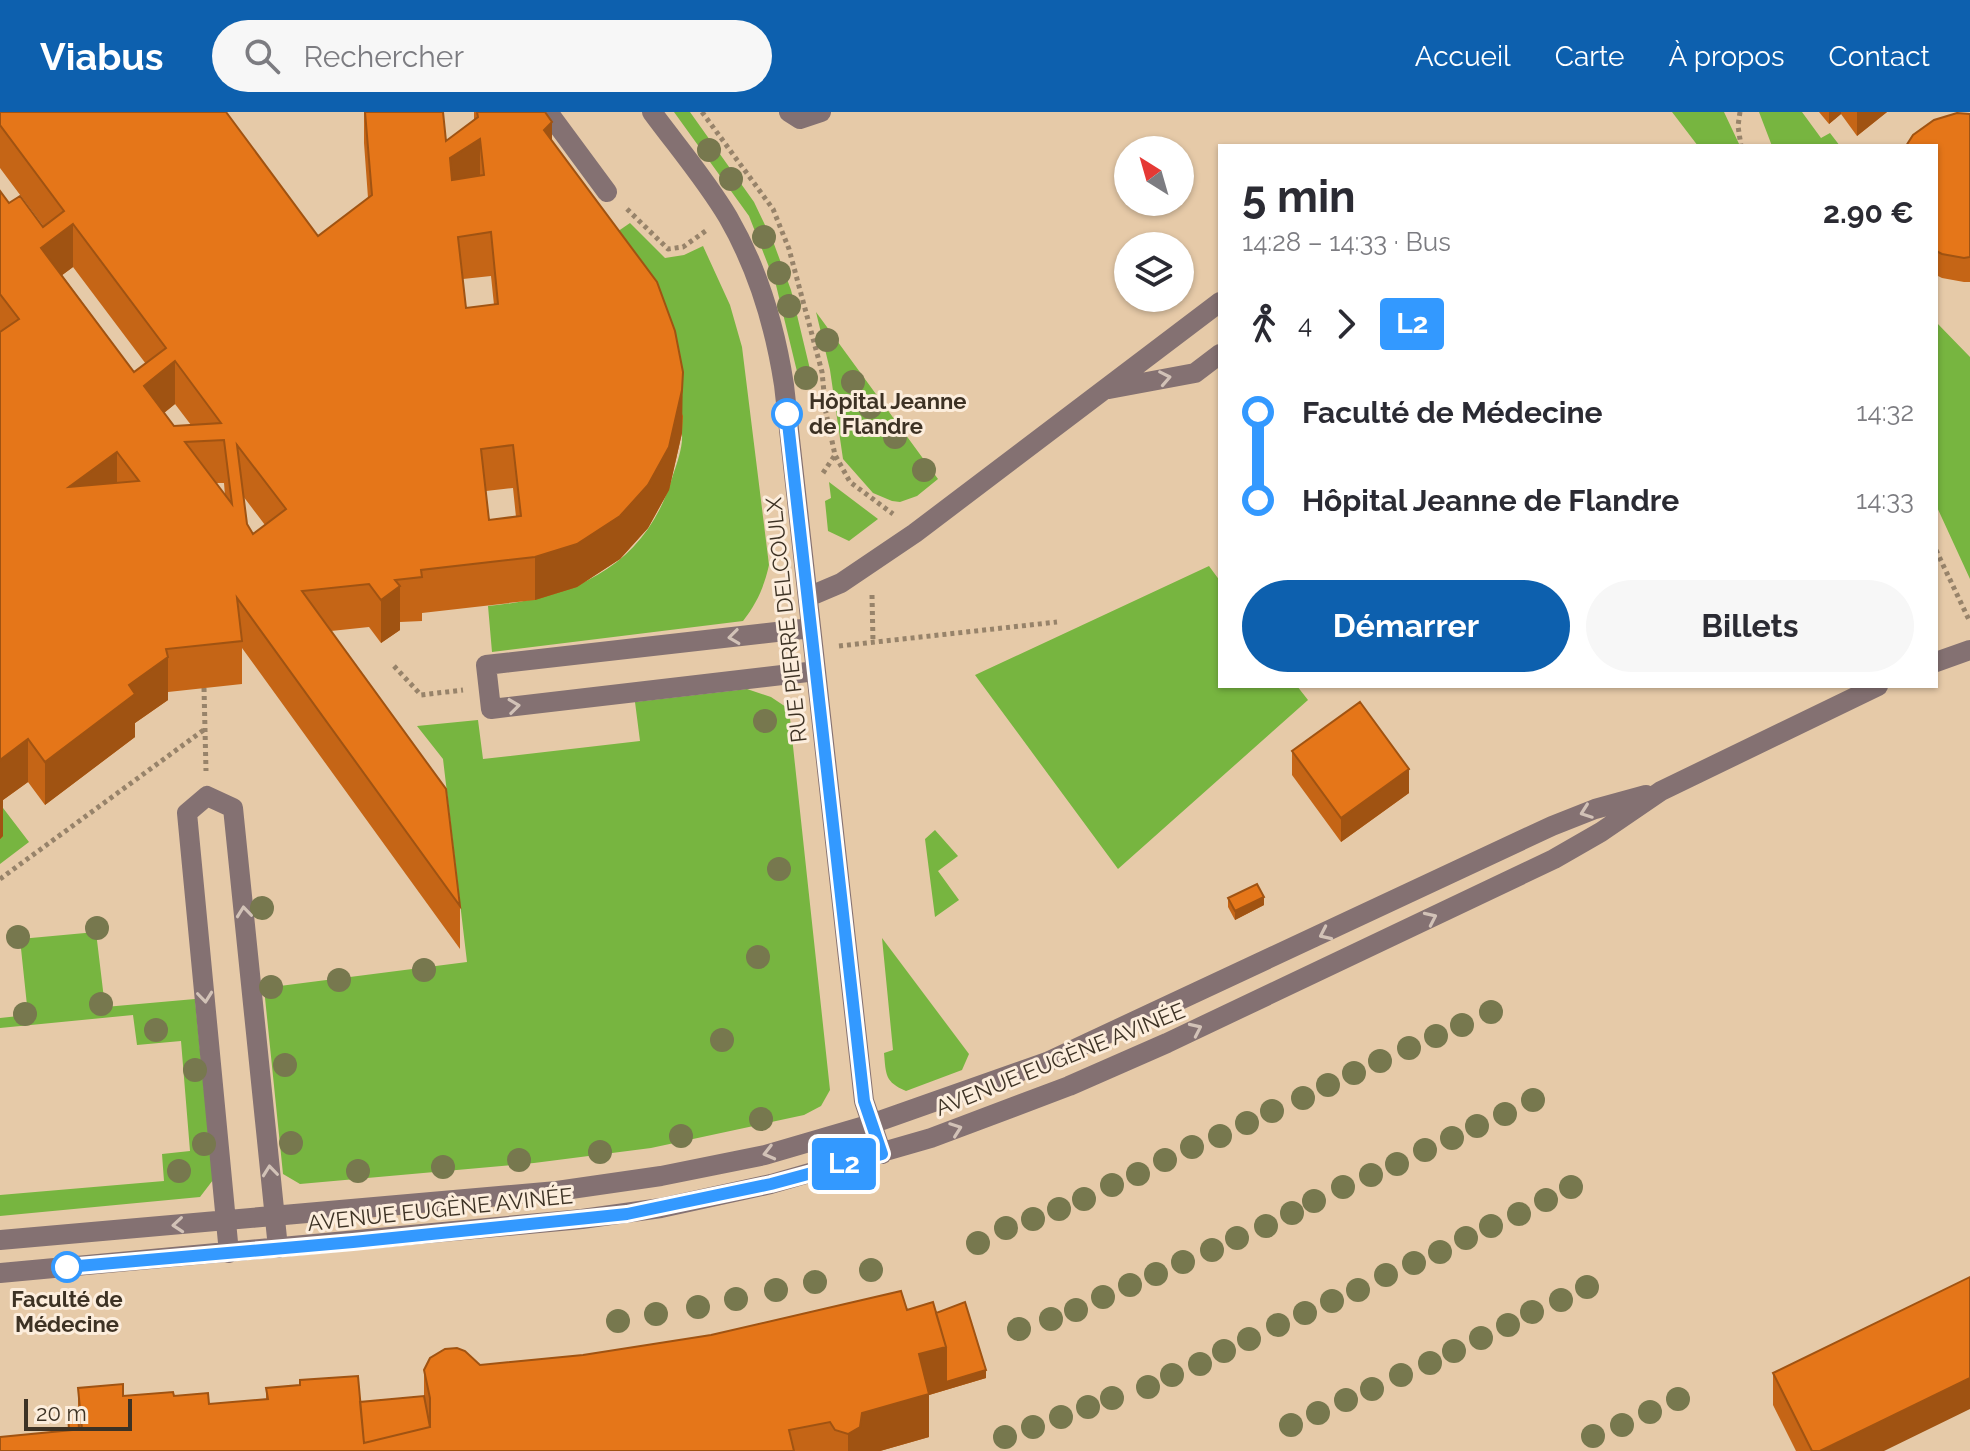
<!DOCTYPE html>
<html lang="fr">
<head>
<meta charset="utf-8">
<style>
	:root { --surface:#fff; --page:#f7f7f7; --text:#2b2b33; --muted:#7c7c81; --accent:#0d60ae }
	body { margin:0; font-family:Raleway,sans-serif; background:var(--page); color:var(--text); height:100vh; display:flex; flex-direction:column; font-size:30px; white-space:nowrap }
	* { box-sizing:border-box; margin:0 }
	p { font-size:26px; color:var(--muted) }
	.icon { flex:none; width:44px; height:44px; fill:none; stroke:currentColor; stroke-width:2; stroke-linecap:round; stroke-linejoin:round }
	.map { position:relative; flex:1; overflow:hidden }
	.drawer { position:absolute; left:1218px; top:32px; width:720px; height:544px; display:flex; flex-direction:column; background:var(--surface); border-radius:0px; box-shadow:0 2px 6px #0004 }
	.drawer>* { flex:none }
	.badge { padding:0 16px; border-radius:6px; font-size:28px; line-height:52px }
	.needle { width:52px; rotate:323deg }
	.buttons { position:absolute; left:1114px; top:24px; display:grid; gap:16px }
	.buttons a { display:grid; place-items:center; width:80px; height:80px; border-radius:50%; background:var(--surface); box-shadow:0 2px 6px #0004; font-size:40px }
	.scale { position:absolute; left:24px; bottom:20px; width:108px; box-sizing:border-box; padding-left:8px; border:4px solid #3d3224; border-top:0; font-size:22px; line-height:28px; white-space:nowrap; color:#3d3224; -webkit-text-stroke:6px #fceddc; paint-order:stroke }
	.map>.badge { position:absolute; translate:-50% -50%; box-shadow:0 0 0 4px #fff }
	.legs { display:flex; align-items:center; gap:12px; height:88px; padding:0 24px; font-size:26px }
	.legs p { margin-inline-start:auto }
	.head { display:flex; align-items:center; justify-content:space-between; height:136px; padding:0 24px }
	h1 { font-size:44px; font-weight:700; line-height:60px }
	.action { display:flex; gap:16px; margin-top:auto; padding:16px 24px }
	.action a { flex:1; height:92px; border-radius:48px; background:var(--accent); color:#fff; font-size:32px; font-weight:700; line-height:92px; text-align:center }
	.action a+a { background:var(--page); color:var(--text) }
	ul { padding:0 24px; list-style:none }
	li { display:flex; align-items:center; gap:28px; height:88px; font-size:30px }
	li i { display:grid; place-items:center; width:12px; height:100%; margin:0 10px; background:currentColor }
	li i::after { content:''; width:20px; height:20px; margin:-10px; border:6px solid; border-radius:50%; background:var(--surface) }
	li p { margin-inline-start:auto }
	li:first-child i { background:linear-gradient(#0000 50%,currentColor 0) }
	li:last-child i { background:linear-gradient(currentColor 50%,#0000 0) }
	header { display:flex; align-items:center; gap:48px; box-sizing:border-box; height:112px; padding:0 40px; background:var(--accent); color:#fff }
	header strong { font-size:38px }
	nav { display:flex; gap:44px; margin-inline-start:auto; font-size:28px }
	.search { width:560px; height:72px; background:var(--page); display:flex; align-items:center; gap:20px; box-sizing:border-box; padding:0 28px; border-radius:44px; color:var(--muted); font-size:30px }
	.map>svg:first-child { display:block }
	.green { fill:#77b540 }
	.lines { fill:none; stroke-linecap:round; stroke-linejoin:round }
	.path { stroke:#97836a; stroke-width:5; stroke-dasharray:4 4; stroke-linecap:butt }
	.minor { stroke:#847172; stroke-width:20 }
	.tree { fill:#77784e }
	.wall { fill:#c56516; fill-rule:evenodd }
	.shaded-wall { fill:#a05312 }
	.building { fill:#e57619; stroke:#a05312; stroke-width:2; fill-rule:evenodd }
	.oneway { stroke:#d2c2b7 }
	.line-1-casing { stroke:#fff; stroke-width:18 }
	.line-1 { stroke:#39f; stroke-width:12 }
	.stop-1-dot { fill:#fff; stroke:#39f; stroke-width:4 }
	.labels { text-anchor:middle; stroke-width:6; stroke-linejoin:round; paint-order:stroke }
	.stop-label { font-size:22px; font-weight:bold; fill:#3d3224; stroke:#fceddc; text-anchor:start }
	.street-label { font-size:22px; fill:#3d3224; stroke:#fceddc }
</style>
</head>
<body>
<header>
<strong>Viabus</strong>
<div class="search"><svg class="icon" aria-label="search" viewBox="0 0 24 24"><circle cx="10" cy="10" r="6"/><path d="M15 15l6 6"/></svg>Rechercher</div>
<nav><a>Accueil</a><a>Carte</a><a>À propos</a><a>Contact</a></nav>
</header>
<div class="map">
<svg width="1970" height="1339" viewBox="0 0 1970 1339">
	<rect width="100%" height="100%" fill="#e6caa8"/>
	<path class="green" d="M674,0h16l64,90 20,42 17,46 23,96 -13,2 -25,-103 -27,-69z
		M1672,0h52l16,34h-42z
		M1759,0h43l19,26 9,-5 10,13h-68z
		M630,111l35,35 19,-3 19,-9 27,59 12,42 27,218c-5,22 -12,38 -26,56l-251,31 -4,-46c86,-8 159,-40 185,-131 4,-12 10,-28 9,-41 -2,-14 -14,-32 -20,-45 -21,-48 -43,-96 -64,-144z
		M816,200l122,167 -21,17 -17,6 -8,-1 -19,-8 -30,-34 -13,-89z
		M1936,210l34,35v222l-34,-74z
		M829,370l49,37 -29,22 -21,-10 -3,-30 6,-3z
		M1209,454l11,15v105h77l11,14 -190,169 -143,-194z
		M747,577l24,8 18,12 41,381 -9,16 -17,9 -153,33 -117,15 -234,21 -17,-10 -19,-186 203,-26 -24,-203 -26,-33 61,-6 5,39 157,-18 -5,-39z
		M0,692l29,38 -29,22z
		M935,718l23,26 -20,15 21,29 -24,17 -10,-78z
		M96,820l9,75 90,-8 18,181 -13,17 -200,19v-21l164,-14 -2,-27 28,-3 -9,-110 -44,4 -4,-30 -133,13v-10l28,-3 -8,-76z
		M882,826l87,116 -7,16 -56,21c-21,-9 -20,-16 -22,-38l9,-3z"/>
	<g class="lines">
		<path class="path" d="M702,0l71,97 16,40 33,123 4,41 9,42 15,27 43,32
			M1740,0l-2,14 3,20
			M627,97l41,40 15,-2 24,-17
			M823,361l12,-18
			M1936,438l34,72
			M872,483l1,47
			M839,534l218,-24
			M394,554l27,29 42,-5
			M204,576l2,83
			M0,767l205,-150"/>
		<path class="minor" d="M548,0l59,80
			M652,0c25,34 54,68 76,105 30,52 47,109 56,168l80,716 18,53
			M789,0l11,7 21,-7
			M1109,277l86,-16 25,-19
			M808,485l33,-14 74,-50 305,-231
			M811,516l-325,37 5,44 325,-38
			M1936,550l34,-12
			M0,1128l557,-49 104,-15 104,-21 106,-31 176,-62 505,-236 43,-17 51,-14
			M229,1141l-42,-440 20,-17 26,12 45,440
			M0,1161l582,-54 79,-11 110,-24 160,-46 138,-52 98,-43 387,-184 47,-27 60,-41 217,-105"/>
	</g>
	<g class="tree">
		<circle cx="709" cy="38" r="12"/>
		<circle cx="731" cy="67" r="12"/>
		<circle cx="764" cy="125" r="12"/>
		<circle cx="779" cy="161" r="12"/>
		<circle cx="789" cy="194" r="12"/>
		<circle cx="827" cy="228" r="12"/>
		<circle cx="806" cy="266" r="12"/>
		<circle cx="853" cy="270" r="12"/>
		<circle cx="870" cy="295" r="12"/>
		<circle cx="895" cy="325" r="12"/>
		<circle cx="924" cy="358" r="12"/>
		<circle cx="765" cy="609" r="12"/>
		<circle cx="779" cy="757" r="12"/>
		<circle cx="262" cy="796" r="12"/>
		<circle cx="97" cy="816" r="12"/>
		<circle cx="18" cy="825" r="12"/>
		<circle cx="758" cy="845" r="12"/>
		<circle cx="424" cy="858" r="12"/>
		<circle cx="339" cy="868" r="12"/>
		<circle cx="271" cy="875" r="12"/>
		<circle cx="101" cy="892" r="12"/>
		<circle cx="1491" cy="900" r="12"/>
		<circle cx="25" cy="902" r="12"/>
		<circle cx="1462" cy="913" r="12"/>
		<circle cx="156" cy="918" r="12"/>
		<circle cx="1436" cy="924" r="12"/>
		<circle cx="722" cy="928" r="12"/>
		<circle cx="1409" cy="936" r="12"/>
		<circle cx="1380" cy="949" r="12"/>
		<circle cx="285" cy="953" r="12"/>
		<circle cx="195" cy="958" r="12"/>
		<circle cx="1354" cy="961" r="12"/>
		<circle cx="1328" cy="973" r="12"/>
		<circle cx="1303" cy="986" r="12"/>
		<circle cx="1533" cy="988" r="12"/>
		<circle cx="1272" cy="999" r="12"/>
		<circle cx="1505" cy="1002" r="12"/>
		<circle cx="761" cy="1007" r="12"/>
		<circle cx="1247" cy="1011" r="12"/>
		<circle cx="1477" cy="1014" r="12"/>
		<circle cx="681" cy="1024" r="12"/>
		<circle cx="1220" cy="1024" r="12"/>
		<circle cx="1452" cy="1026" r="12"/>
		<circle cx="291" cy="1031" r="12"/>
		<circle cx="204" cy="1032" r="12"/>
		<circle cx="1192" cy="1035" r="12"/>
		<circle cx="1425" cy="1038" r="12"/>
		<circle cx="600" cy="1040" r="12"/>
		<circle cx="519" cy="1048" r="12"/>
		<circle cx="1165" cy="1048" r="12"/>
		<circle cx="1397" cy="1052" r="12"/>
		<circle cx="443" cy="1055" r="12"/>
		<circle cx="179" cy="1059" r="12"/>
		<circle cx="358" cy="1059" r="12"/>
		<circle cx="1138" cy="1062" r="12"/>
		<circle cx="1371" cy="1063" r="12"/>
		<circle cx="1112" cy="1073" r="12"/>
		<circle cx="1343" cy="1075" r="12"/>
		<circle cx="1571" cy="1075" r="12"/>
		<circle cx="1084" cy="1087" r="12"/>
		<circle cx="1546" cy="1088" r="12"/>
		<circle cx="1314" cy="1089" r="12"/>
		<circle cx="1059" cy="1097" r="12"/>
		<circle cx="1292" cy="1101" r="12"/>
		<circle cx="1519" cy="1102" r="12"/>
		<circle cx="1033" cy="1107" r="12"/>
		<circle cx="1266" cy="1114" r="12"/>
		<circle cx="1491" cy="1114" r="12"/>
		<circle cx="1006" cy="1116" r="12"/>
		<circle cx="1237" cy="1126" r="12"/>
		<circle cx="1466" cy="1126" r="12"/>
		<circle cx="978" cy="1131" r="12"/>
		<circle cx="1212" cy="1138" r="12"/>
		<circle cx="1440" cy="1140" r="12"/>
		<circle cx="1183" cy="1150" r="12"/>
		<circle cx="1414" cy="1151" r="12"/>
		<circle cx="871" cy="1158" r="12"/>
		<circle cx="1156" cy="1162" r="12"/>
		<circle cx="1386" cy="1163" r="12"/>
		<circle cx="815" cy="1170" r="12"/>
		<circle cx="1130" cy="1173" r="12"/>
		<circle cx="1587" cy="1175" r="12"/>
		<circle cx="776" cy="1178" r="12"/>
		<circle cx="1358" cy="1178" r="12"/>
		<circle cx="1103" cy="1185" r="12"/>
		<circle cx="736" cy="1187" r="12"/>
		<circle cx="1561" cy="1188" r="12"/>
		<circle cx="1332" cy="1189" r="12"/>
		<circle cx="698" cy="1195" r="12"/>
		<circle cx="1076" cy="1198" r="12"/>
		<circle cx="1532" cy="1200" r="12"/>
		<circle cx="1305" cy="1201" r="12"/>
		<circle cx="656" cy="1202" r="12"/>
		<circle cx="1051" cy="1207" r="12"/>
		<circle cx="618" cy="1209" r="12"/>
		<circle cx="1278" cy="1213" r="12"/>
		<circle cx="1508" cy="1213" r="12"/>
		<circle cx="1019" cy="1217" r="12"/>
		<circle cx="1481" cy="1226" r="12"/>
		<circle cx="1249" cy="1227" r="12"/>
		<circle cx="1224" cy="1239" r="12"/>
		<circle cx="1454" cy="1239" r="12"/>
		<circle cx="1430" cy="1251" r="12"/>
		<circle cx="1200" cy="1252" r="12"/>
		<circle cx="1172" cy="1263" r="12"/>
		<circle cx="1401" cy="1263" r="12"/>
		<circle cx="1148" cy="1275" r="12"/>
		<circle cx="1372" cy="1277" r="12"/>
		<circle cx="1112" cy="1286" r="12"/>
		<circle cx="1678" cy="1287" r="12"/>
		<circle cx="1346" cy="1288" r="12"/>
		<circle cx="1088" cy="1295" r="12"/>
		<circle cx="1650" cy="1300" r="12"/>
		<circle cx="1318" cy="1301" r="12"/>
		<circle cx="1061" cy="1305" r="12"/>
		<circle cx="1291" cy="1313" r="12"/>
		<circle cx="1622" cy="1313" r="12"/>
		<circle cx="1033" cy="1315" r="12"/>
		<circle cx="1593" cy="1324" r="12"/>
		<circle cx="1005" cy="1325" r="12"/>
	</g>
	<path class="wall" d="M0,0l318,124 50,-38 -4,-55v-31h79l3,29 28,-21v-8h71l7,30 131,274 -1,17 -13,57 -21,38 -28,31 -43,28 -42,13 -113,13v8l-22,1v8l-19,13 -12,-16 -38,4 129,275v43l-218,-301v36l-74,8v8l-33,23v14l-90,68 -17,-23 -25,18v36l-3,3v-648l9,12 35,24 -44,-59zM73,155l73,97 -12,8 -72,-97zM491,164l3,29 -28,3 -3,-29zM175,292l16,21 -17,1 -10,-13zM216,371h8l1,13zM513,376l3,29 -27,3 -3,-29zM243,384l22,29 -12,9 -6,-10z
		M1819,0h68l-30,24 -16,-22 -12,10z
		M1970,2v168h-6l-22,-4 -6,-3v-129z
		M1292,639l117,42 -68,49 -49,-67z
		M1228,786l36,7 -29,15 -7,-13z
		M907,1198l29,3 50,65 -57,17v42l-49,14h-880l68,-21v-16l10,-1v-25l45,8h51l35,8 57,-5v-11l94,14 64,-6v-26l159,-15z
		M1773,1261l111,78h-88l-23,-46z"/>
	<path class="shaded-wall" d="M1829,0h12v2l-12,10z
		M1857,0h30l-30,24z
		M552,10v44l-8,-36z
		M480,27v43l-30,19v-43z
		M73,112v43l-32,24v-43z
		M175,249v43l-31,25v-43z
		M683,260l-1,61 -13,57 -21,38 -28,31 -43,28 -42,13v-43z
		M117,340v43l-48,-8z
		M400,474v44l-19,13v-43z
		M168,545v43l-33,23v14l-90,68v-43l84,-77z
		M28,627v43l-25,18v36l-3,3v-79z
		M1409,657v24l-68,49v-24z
		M1264,785v8l-29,15v-9z
		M946,1235l40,23v8l-57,17v42l-49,14h-32v-17l14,-21 57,-59z
		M1970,1266v31l-86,42h-64z"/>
	<path class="building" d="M0,0h226l92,124 54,-41 -7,-83h78l3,29 32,-24 -1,-5h68l7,10 -8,8 113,152 18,49 8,41 -1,18 -13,57 -21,38 -28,31 -43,28 -42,13 -114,13 1,7 -27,3 5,6 -19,14 -12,-16 -67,7 144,198 14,117 -223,-308 5,43 -76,8 2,8 -39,28 6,9 -90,68 -17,-23 -28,21v-428l19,-13 -19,-25v-103l9,12 11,-7 23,31 21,-16 -64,-86zM480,27l4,36 -32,5 -2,-22zM73,112l93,124 -32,24 -93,-124zM491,120l7,72 -32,4 -8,-71zM175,249l46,62 -47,3 -30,-40zM224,328l8,64 -47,-62zM237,333l49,64 -33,25 -6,-10zM513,333l8,71 -32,4 -8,-71zM117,340l22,29 -70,6z
		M1957,1l13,1v143l-6,1 -22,-4 -6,-3v-105h-30l7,-11 21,-15z
		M1360,590l49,67 -68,49 -49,-67z
		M1257,772l7,13 -29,14 -7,-13z
		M1970,1165v101l-150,73h-8l-39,-78z
		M901,1179l6,19 26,-8 13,45 -27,7 10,40 -67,19 -2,14 -12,7 -13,-4 -5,-8 -41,8 5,21h-794v-14l82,-8 -4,-41 45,-4v12l50,-4 1,4 34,-3 1,11 59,-5 -2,-11 34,-3v-5l58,-4 6,67 66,-16v-29l-6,-28 6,-12 15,-9 12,-1 8,3 15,14 103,-10 128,-20z
		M965,1190l21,68 -40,12v-35l-10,-34z
		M424,1284l6,31 -66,16 -4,-41z
		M78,1301l1,16 -10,1 -1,-16z"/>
	<defs><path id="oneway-chevron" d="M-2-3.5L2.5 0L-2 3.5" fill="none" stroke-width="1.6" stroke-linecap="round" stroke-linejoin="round" transform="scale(2)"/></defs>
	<g class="oneway">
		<use href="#oneway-chevron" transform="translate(1165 266) rotate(-11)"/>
		<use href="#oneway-chevron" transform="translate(734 525) rotate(173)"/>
		<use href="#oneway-chevron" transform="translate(514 594) rotate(-7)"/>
		<use href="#oneway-chevron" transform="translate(1586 700) rotate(160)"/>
		<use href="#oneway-chevron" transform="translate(244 800) rotate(-96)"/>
		<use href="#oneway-chevron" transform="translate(1431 806) rotate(-25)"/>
		<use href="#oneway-chevron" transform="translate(1325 822) rotate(155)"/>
		<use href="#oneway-chevron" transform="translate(205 885) rotate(84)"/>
		<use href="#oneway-chevron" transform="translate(1196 917) rotate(-25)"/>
		<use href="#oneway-chevron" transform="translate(956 1017) rotate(-20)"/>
		<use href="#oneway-chevron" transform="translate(769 1041) rotate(166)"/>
		<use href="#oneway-chevron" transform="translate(270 1059) rotate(-96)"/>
		<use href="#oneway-chevron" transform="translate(178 1113) rotate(175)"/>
	</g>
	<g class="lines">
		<defs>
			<path id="line-1" d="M67,1155l286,-25 274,-28 144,-30 111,-30 -18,-53 -77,-687"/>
		</defs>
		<use href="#line-1" class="line-1-casing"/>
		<use href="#line-1" class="line-1"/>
	</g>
	<g class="stop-1-dot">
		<circle cx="787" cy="302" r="14"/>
		<circle cx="67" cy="1155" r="14"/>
	</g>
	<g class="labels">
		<g class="stop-label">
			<text x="809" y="297">Hôpital Jeanne<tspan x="809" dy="25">de Flandre</tspan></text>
			<text x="67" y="1195" text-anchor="middle">Faculté de<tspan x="67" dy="25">Médecine</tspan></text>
		</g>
		<g class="street-label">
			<text transform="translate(786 508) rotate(-96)" y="8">RUE PIERRE DELCOULX</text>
			<text transform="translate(1060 947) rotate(-22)" y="8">AVENUE EUGÈNE AVINÉE</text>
			<text transform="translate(440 1097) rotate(-6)" y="8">AVENUE EUGÈNE AVINÉE</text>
		</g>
	</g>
</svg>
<div class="buttons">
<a><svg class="needle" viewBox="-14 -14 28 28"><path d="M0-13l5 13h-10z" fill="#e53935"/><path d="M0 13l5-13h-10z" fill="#7c7c81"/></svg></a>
<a><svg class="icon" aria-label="layers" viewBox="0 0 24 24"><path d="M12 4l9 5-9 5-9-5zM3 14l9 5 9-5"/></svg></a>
</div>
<div class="scale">20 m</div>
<b class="badge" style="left:844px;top:1052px;background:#39f;color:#fff">L2</b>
<section class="drawer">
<div class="head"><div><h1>5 min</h1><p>14:28 – 14:33 · Bus</p></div><b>2.90 €</b></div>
<div class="legs"><svg class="icon" aria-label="walk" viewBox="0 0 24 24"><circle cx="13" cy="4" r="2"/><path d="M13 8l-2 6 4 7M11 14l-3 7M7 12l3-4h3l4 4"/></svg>4<svg class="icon" aria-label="forward" viewBox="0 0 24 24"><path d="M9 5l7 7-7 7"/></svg><b class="badge" style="background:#39f;color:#fff">L2</b></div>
<ul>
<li><i style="color:#39f"></i><b>Faculté de Médecine</b><p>14:32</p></li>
<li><i style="color:#39f"></i><b>Hôpital Jeanne de Flandre</b><p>14:33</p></li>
</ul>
<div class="action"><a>Démarrer</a><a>Billets</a></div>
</section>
</div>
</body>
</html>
